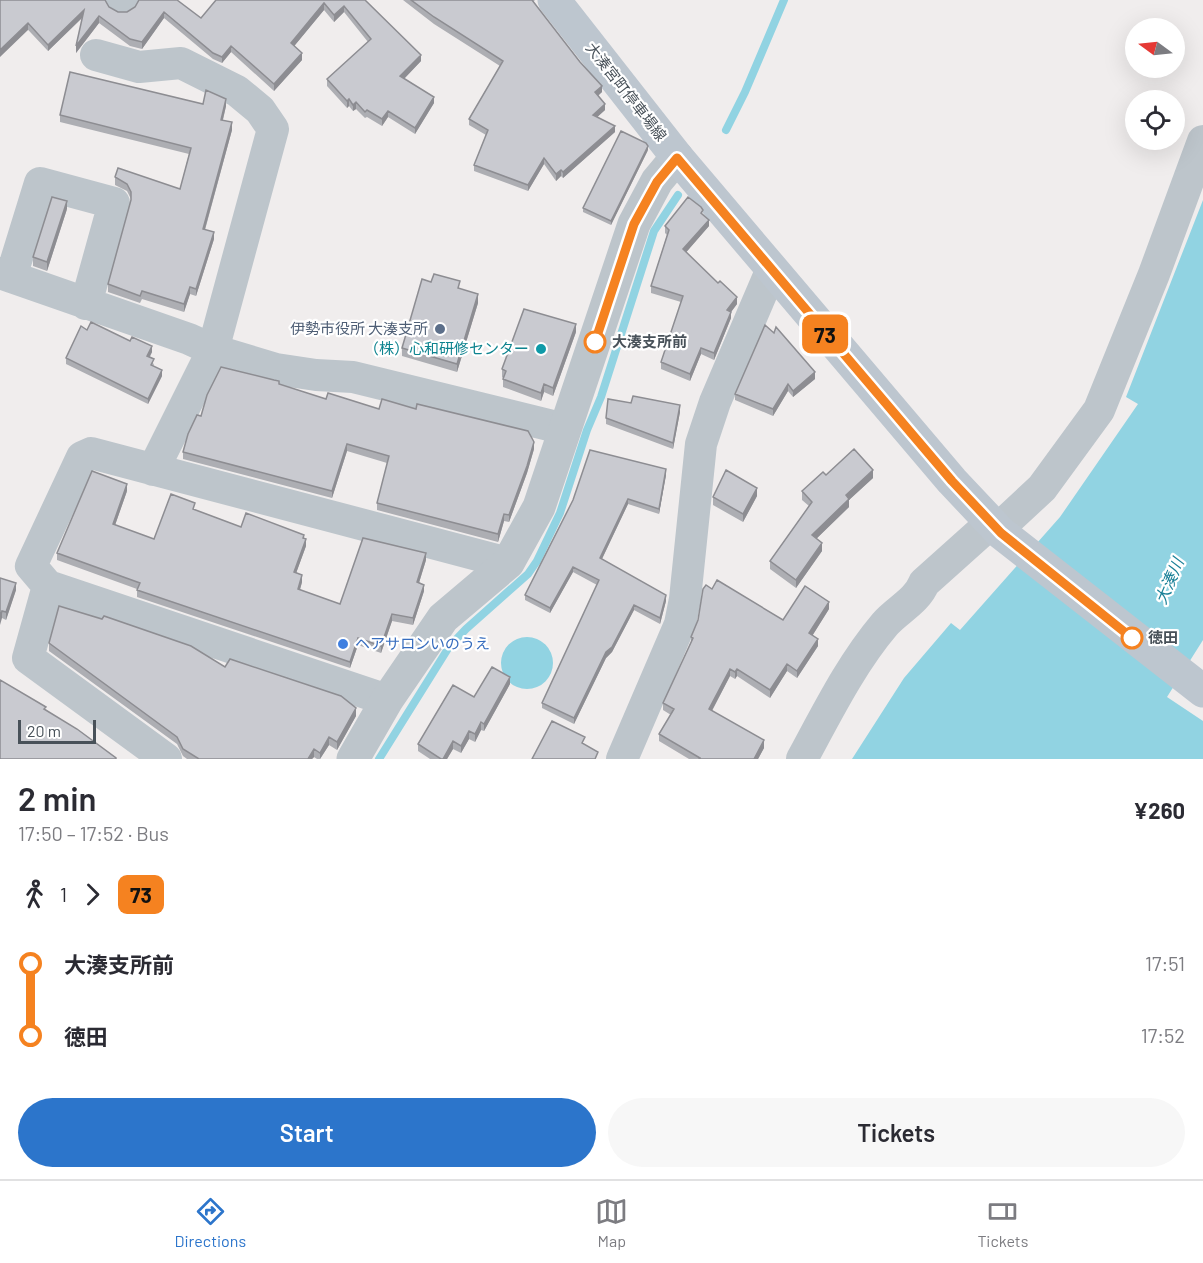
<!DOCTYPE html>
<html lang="en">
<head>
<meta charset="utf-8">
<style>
	:root { --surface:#fff; --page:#f7f7f7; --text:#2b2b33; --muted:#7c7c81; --line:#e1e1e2; --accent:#2c75cb }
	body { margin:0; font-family:Barlow,"Noto Sans JP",sans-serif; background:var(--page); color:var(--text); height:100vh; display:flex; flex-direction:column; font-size:22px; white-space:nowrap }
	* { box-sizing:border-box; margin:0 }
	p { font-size:20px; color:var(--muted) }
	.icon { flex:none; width:33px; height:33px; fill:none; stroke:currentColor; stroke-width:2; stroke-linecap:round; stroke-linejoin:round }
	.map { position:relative; height:759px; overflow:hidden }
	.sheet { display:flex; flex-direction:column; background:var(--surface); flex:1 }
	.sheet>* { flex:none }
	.badge { padding:0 12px; border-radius:9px; font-size:21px; line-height:39px }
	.needle { width:39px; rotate:285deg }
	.controls { position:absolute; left:1125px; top:18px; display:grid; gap:12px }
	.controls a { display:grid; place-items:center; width:60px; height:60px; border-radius:50%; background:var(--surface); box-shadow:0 6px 24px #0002; font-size:30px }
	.scale { position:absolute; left:18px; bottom:15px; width:78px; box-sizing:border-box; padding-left:6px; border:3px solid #485159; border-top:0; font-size:16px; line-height:21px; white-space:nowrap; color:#485159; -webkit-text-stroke:4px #fff; paint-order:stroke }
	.map>.badge { position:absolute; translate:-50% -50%; box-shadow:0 0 0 3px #fff }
	.legs { display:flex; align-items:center; gap:9px; height:66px; padding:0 18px; font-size:20px }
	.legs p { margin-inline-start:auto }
	.overview { display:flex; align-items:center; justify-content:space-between; height:102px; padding:0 18px }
	h1 { font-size:33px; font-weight:600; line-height:45px }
	.cta { display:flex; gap:12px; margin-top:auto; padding:12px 18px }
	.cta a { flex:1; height:69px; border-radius:36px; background:var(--accent); color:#fff; font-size:24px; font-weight:600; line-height:69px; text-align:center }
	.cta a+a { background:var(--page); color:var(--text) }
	ul { padding:0 18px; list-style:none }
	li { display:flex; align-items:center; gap:21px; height:72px; font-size:22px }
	li i { display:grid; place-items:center; width:9px; height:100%; margin:0 8px; background:currentColor }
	li i::after { content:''; width:15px; height:15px; margin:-8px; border:4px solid; border-radius:50%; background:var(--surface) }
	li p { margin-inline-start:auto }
	li:first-child i { background:linear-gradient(#0000 50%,currentColor 0) }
	li:last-child i { background:linear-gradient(currentColor 50%,#0000 0) }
	.menu { display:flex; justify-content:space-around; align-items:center; height:84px; border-top:2px solid var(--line); background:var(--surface); font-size:16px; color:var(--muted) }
	.menu a { display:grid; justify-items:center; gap:3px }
	.menu .current { color:var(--accent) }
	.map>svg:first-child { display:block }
	.water { fill:#91d3e2 }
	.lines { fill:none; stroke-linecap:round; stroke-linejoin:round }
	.stream { stroke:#91d3e2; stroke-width:8 }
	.minor { stroke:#bdc5cb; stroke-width:32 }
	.tertiary { stroke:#bdc5cb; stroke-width:33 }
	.secondary { stroke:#bdc6cf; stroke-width:33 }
	.wall { fill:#adaeb3 }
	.shaded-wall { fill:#8d8d92 }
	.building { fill:#c9cad0; stroke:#8d8d92; stroke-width:1.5 }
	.line-1-casing { stroke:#fff; stroke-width:14 }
	.line-1 { stroke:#f58220; stroke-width:9 }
	.service-dot { fill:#5c6f8a; stroke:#fff; stroke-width:2 }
	.stop-1-dot { fill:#fff; stroke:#f58220; stroke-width:3 }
	.culture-dot { fill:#0f9aa8; stroke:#fff; stroke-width:2 }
	.shop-dot { fill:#3f7fe0; stroke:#fff; stroke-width:2 }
	.labels { text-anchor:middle; stroke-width:4.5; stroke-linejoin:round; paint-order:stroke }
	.street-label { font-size:15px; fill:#485159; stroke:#fff }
	.service-label { font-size:15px; fill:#4e5e75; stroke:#fff; text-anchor:end }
	.stop-label { font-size:15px; font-weight:bold; fill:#485159; stroke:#fff; text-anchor:start }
	.culture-label { font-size:15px; fill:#0d838f; stroke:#fff; text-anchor:end }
	.shop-label { font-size:15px; fill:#366cbe; stroke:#fff; text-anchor:start }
	.water-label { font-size:16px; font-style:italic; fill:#1b8198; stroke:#fff }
</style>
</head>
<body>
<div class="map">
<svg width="1203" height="759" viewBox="0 0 1203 759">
	<rect width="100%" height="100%" fill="#f0eded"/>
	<path class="water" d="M1203,200v440l-36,57 36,24v38h-351l52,-81 47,-55 9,7 100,-113 78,-113 -12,-7z
		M501 663a26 26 0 1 1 52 0a26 26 0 1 1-52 0Z"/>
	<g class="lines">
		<path class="stream" d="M726,130l19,-38 39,-92
			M379,759l70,-112 17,-18 62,-55 9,-13 23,-48 27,-83 14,-33 53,-166 24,-36"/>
		<path class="minor" d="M122,1l1,-1
			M0,273l189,66 24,11 60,-221 -13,-19 -23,-19 -56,-28 -42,4 -43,-12
			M11,277l29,-94 74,20 -28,101
			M153,470l60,-120 63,19 40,6 37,2 212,52
			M998,529l44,-41 57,-78 55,-136 49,-133
			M48,586l-20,72 138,101
			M387,700l-339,-114 -17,-20 51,-109 9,-4 417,110
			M622,759l58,-135 5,-25 16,-155 14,-42 56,-131
			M802,759c25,-46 49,-95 83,-135 12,-14 32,-23 39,-41l67,-60"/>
		<path class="tertiary" d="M353,759l34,-59 56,-82 65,-55 31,-56 95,-283 23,-43 20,-24"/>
		<path class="secondary" d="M554,0l123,157 275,324 49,52 202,158"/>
	</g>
	<path class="wall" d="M0,0l109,7 9,5h9l8,-5 66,11 15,-18h149l56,61 -17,18 30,24 -19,31 -27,-17 -6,9 -15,-9 -2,1 -9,-9 -3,2 -4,-5 -2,2 -20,-22v-7l41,-37 -24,-30 -10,10 -10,-12 -30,36 8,14 -28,31 -43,-39 -9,11 -9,-4 -49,-41 -22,31 -12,-3 -31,-23 -23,30 6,-35 -34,33z
		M403,0h132l-2,2 69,90 -4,4 7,14 -8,7 18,15 -52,46 -2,-2 -5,5 -12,-17 -16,27 -54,-20v-6l12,-30 -17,-10v-6l31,-53 -66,-42z
		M203,104l23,2 -3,14 9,10 -27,100 9,9 -18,57 -6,-2 -6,18 -42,-13 -2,4 -32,-11v-8l23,-85 -4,-8 -12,-6v-8l65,12 9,-35 -129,-32v-7z
		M648,150l-37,75 -28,-13v-4z
		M67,209l-20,62 -14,-5v-9z
		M703,215l6,11 -23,26 51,52 -6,8v6l-17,42 -13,-6 -11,27 -29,-12v-7l20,-60 -30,-9v-7l16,-51 -2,-2v-7z
		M460,289l18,14 -21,69 -55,-16v-8z
		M87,330l65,22 -2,5 4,8 -1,1 9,10 -14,28 -82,-40v-6z
		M576,332l-23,64 -9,-4 -3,9 -38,-14v-9l-1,-1v-8z
		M815,379l-22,18 -5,-6 -15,25 -38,-16v-6z
		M279,384l47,15 53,10 155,40 -7,24 -18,49 -5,-1 -6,21 -121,-32v-7l10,-40 -40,-12 -15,47 -149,-39v-7l18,-36z
		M680,412l-7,37 -67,-25v-6z
		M666,475l-7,39 -31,-10 -26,55 64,42 -6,23 -26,-14 -22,42 -6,6 -32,66 -32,-16v-5l55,-118 -24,-13 -23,41 -25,-13v-5l48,-95z
		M826,475l47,3 -24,22v7l-33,32 6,12 -26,37 -26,-19v-8l39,-55 -7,-6v-9z
		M127,491l-12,34 39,14 41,-29 46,17 63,11 2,8 -10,27 6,9 -2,8 40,14 86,-44 -7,23 5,8 -11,34 -21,-4 -11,32 -23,-8 -8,23 -213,-71v-8l-80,-29v-7z
		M757,496l-14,26 -30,-17v-8z
		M0,578l16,12 -10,30 -4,-2z
		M712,589l71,31 46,-11 -17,27 6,10 -21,32 -10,-7 -17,27 -33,-22 -2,3 -5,-3 -18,35 52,37 -6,11h-69l-30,-18v-7l12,-19 -8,-5v-7l28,-60v-6z
		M49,643l176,24 131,49 -19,34 -8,-5 -9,14h-3l-3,-2 -2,2h-125l-4,-3 -6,-12 -128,-93z
		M510,684l-26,47 -3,-1 -6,12 -6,-3 -8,14 -8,-4 -6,10h-17l-12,-8v-7l56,-47z"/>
	<path class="shaded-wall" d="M324,3v7l-33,40v-7z
		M344,6v6l-10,10v-7z
		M84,10v6l-36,35v-6z
		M164,12v6l-22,31v-7z
		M99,16v7l-23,30v-7z
		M28,23v7l-28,27v-7z
		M231,46v6l-9,11v-6z
		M302,53v7l-28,31v-7z
		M421,55v6l-21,22v-7z
		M602,86v6l-7,6v-6z
		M434,97v6l-19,31v-6z
		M226,99v7l-5,21v-7z
		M349,99v7l-2,2v-7z
		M356,102v7l-3,2v-6z
		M605,104v6l-12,11v-6z
		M388,111v6l-6,9v-7z
		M232,122v8l-29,106v-7z
		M615,126v6l-52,46v-6z
		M648,146v4l-37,75v-4z
		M544,158v6l-16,27v-6z
		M561,170v6l-5,5v-7z
		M67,201v8l-20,62v-9z
		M709,220v6l-26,30v-7z
		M214,232v7l-18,57v-7z
		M190,287v7l-6,18v-8z
		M478,294v9l-21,69v-8z
		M737,297v7l-6,8v6l-17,42v-7l13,-43z
		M576,324v8l-23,64v-8z
		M152,346v6l-5,9v-5z
		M701,348v6l-11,27v-7z
		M162,370v6l-14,28v-5z
		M815,372v7l-22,18v-6z
		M544,384v8l-3,9v-8z
		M788,384v7l-15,25v-7z
		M680,405v7l-7,37v-6z
		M534,442v7l-7,24 -18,49v-7z
		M347,444v7l-15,47v-7z
		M666,469v6l-7,39v-5z
		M873,470v8l-24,22v7l-37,36v-8l34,-40z
		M127,484v7l-14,40v-7z
		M757,488v8l-14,26v-8z
		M628,499v5l-28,59v-5z
		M504,514v7l-6,21v-8z
		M306,539v7l-12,33v-7z
		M822,543v8l-26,37v-8z
		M426,553v7l-9,29v-7z
		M573,567v5l-23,41v-5z
		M302,575v7l-4,14v-7z
		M16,583v7l-10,30v-8z
		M424,585v6l-11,34v-7z
		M666,595v6l-6,23v-6z
		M829,602v7l-20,32v-8z
		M634,605v5l-22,42 -6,6 -32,66v-6l32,-66z
		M2,611v7l-2,7v-7z
		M392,614v7l-11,32v-7z
		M358,638v7l-8,23v-6z
		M818,639v7l-21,32v-7z
		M787,664v7l-17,27v-8z
		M730,669v7l-21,40v-7z
		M737,669v7l-2,3v-7z
		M510,677v7l-26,47v-7z
		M356,708v8l-19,34v-8z
		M481,722v8l-6,12v-8z
		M469,731v8l-8,14v-7z
		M329,737v8l-9,14v-6z
		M764,740v8l-6,11h-4z
		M453,741v8l-6,10h-4z
		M314,749v8l-2,2h-4z"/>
	<path class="building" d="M0,0h105l4,7 9,5h9l8,-5 4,-7h38l24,18 15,-18h149l56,55 -21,21 34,21 -19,31 -27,-17 -6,8 -15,-9 -2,2 -9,-10 -3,3 -4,-6 -2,2 -20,-22 44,-40 -27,-33 -10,9 -10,-12 -33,40 11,10 -28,31 -43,-38 -9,11 -9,-4 -49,-41 -22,30 -12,-3 -31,-23 -23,30 8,-36 -36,35 -20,-22 -28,27z
		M411,0h121l48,62 22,24 -7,6 10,12 -12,11 22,11 -52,46 -2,-2 -5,4 -12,-16 -16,27 -54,-20 14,-35 -19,-11 34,-58 -69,-44z
		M70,72l133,32 3,-14 20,9 -5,21 11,2 -29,107 11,3 -18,57 -6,-2 -6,17 -42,-13 -2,5 -32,-12 23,-84v-8l-4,-8 -12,-7 3,-9 62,21 11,-41 -131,-33z
		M621,131l25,12 2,3 -37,75 -28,-13z
		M52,197l15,4 -20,61 -14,-5z
		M688,197l13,10 2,3 -2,3 8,7 -26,29 35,34 2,-2 17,16 -10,13 4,2 -17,41 -13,-5 -11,26 -29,-12 22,-66 -32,-10 18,-56 -4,-4z
		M434,274l26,7 -2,7 20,6 -21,70 -55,-16 20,-69 9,3z
		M524,309l52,15 -23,64 -9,-4 -3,9 -38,-14 3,-8 -4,-2z
		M91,322l39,19 2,-4 20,9 -5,10 7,3 -3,6 11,5 -14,29 -82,-41 15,-32 6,4z
		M765,325l9,8 2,-6 39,45 -22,19 -5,-7 -15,25 -38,-15z
		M221,367l53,13 5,1v3l47,15 2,-6 51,16 3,-10 34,10 1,-5 111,27 6,11 -7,24 -18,49 -5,-1 -6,20 -121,-31 12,-47 -42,-12 -15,47 -149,-39 5,-18 9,-19 4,1 6,-21z
		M633,396l47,9 -7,38 -67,-25 2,-19 23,4z
		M854,449l19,21 -27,25 3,4 -37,36 10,8 -26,37 -26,-19 42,-59 -10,-11 21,-19 3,3z
		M590,450l76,19 -7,40 -31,-10 -28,59 66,37 -6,23 -26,-13 -22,42 -6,5 -32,66 -32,-15 57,-123 -26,-13 -23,41 -25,-13 48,-95z
		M726,470l31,18 -14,26 -30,-17z
		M92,471l35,13 -14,40 41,15 17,-45 24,9 -2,6 48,18 5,-14 58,22 -1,3 3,1 -12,33 8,3 -4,14 42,15 23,-66 63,15 -9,29 7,3 -11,33 -21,-4 -11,32 -23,-8 -8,24 -213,-72 3,-7 -83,-30z
		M0,578l16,5 -10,29 -4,-1 -2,7z
		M717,580l66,40 22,-34 24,16 -20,31 9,6 -21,32 -10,-7 -17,26 -33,-21 -2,3 -5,-3 -21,40 55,31 -10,19h-55l1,-1 -41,-24 15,-25 -11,-6 30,-65 -2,-1 7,-17 5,-31 3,-4 6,4z
		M59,606l43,13 2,-3 87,30 34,21 5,-8 111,37 15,12 -19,34 -8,-5 -9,16 -6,-4 -6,10h-109l-16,-10 -6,-12 -128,-94z
		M492,667l18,10 -26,47 -3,-2 -6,12 -6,-3 -8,15 -8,-5 -10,18h-2l-23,-15 35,-59 21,12z
		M0,680l46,27 -2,2 33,20 39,29v1h-116z
		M552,721l33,16 -3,6 16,9 -3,7h-63z"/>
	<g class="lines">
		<defs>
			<path id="line-1" d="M595,342l39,-118 23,-42 20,-24 275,323 49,52 131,105"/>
		</defs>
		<use href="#line-1" class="line-1-casing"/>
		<use href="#line-1" class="line-1"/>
	</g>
	<circle class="service-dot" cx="440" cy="329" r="6"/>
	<g class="stop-1-dot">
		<circle cx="595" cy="342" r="10"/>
		<circle cx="1132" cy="638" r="10"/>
	</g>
	<circle class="culture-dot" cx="541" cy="349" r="6"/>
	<circle class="shop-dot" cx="343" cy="644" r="6"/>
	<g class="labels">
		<g class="street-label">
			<text transform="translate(626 92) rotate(52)" y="5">大湊宮町停車場線</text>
		</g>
		<g class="service-label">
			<text x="428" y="334">伊勢市役所 大湊支所</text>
		</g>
		<g class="stop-label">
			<text x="612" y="347">大湊支所前</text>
			<text x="1148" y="643">徳田</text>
		</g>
		<g class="culture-label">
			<text x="529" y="354">（株）心和研修センター</text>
		</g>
		<g class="shop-label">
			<text x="355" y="649">ヘアサロンいのうえ</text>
		</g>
		<g class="water-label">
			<text transform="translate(1169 581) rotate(-67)" y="6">大湊川</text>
		</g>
	</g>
</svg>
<div class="controls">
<a><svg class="needle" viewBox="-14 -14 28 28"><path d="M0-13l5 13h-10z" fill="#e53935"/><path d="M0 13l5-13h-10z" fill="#7c7c81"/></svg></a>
<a><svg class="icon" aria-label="locate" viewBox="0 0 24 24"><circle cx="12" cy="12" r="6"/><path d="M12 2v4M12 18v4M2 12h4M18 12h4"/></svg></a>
</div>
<div class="scale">20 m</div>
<b class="badge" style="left:825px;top:334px;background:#f58220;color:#111">73</b>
</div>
<section class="sheet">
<div class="overview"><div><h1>2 min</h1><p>17:50 – 17:52 · Bus</p></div><b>¥260</b></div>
<div class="legs"><svg class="icon" aria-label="walk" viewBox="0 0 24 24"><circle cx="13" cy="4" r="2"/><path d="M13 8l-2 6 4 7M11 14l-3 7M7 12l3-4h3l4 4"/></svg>1<svg class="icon" aria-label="forward" viewBox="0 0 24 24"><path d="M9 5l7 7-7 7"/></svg><b class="badge" style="background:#f58220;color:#111">73</b></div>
<ul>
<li><i style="color:#f58220"></i><b>大湊支所前</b><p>17:51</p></li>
<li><i style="color:#f58220"></i><b>徳田</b><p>17:52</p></li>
</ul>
<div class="cta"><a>Start</a><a>Tickets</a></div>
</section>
<nav class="menu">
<a class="current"><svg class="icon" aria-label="directions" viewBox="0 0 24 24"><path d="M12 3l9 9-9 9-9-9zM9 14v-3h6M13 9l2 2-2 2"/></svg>Directions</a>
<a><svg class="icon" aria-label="map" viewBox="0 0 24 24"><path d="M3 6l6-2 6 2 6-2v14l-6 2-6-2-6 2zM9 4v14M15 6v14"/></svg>Map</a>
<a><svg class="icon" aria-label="tickets" viewBox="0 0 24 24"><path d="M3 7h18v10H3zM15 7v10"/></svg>Tickets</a>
</nav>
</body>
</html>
